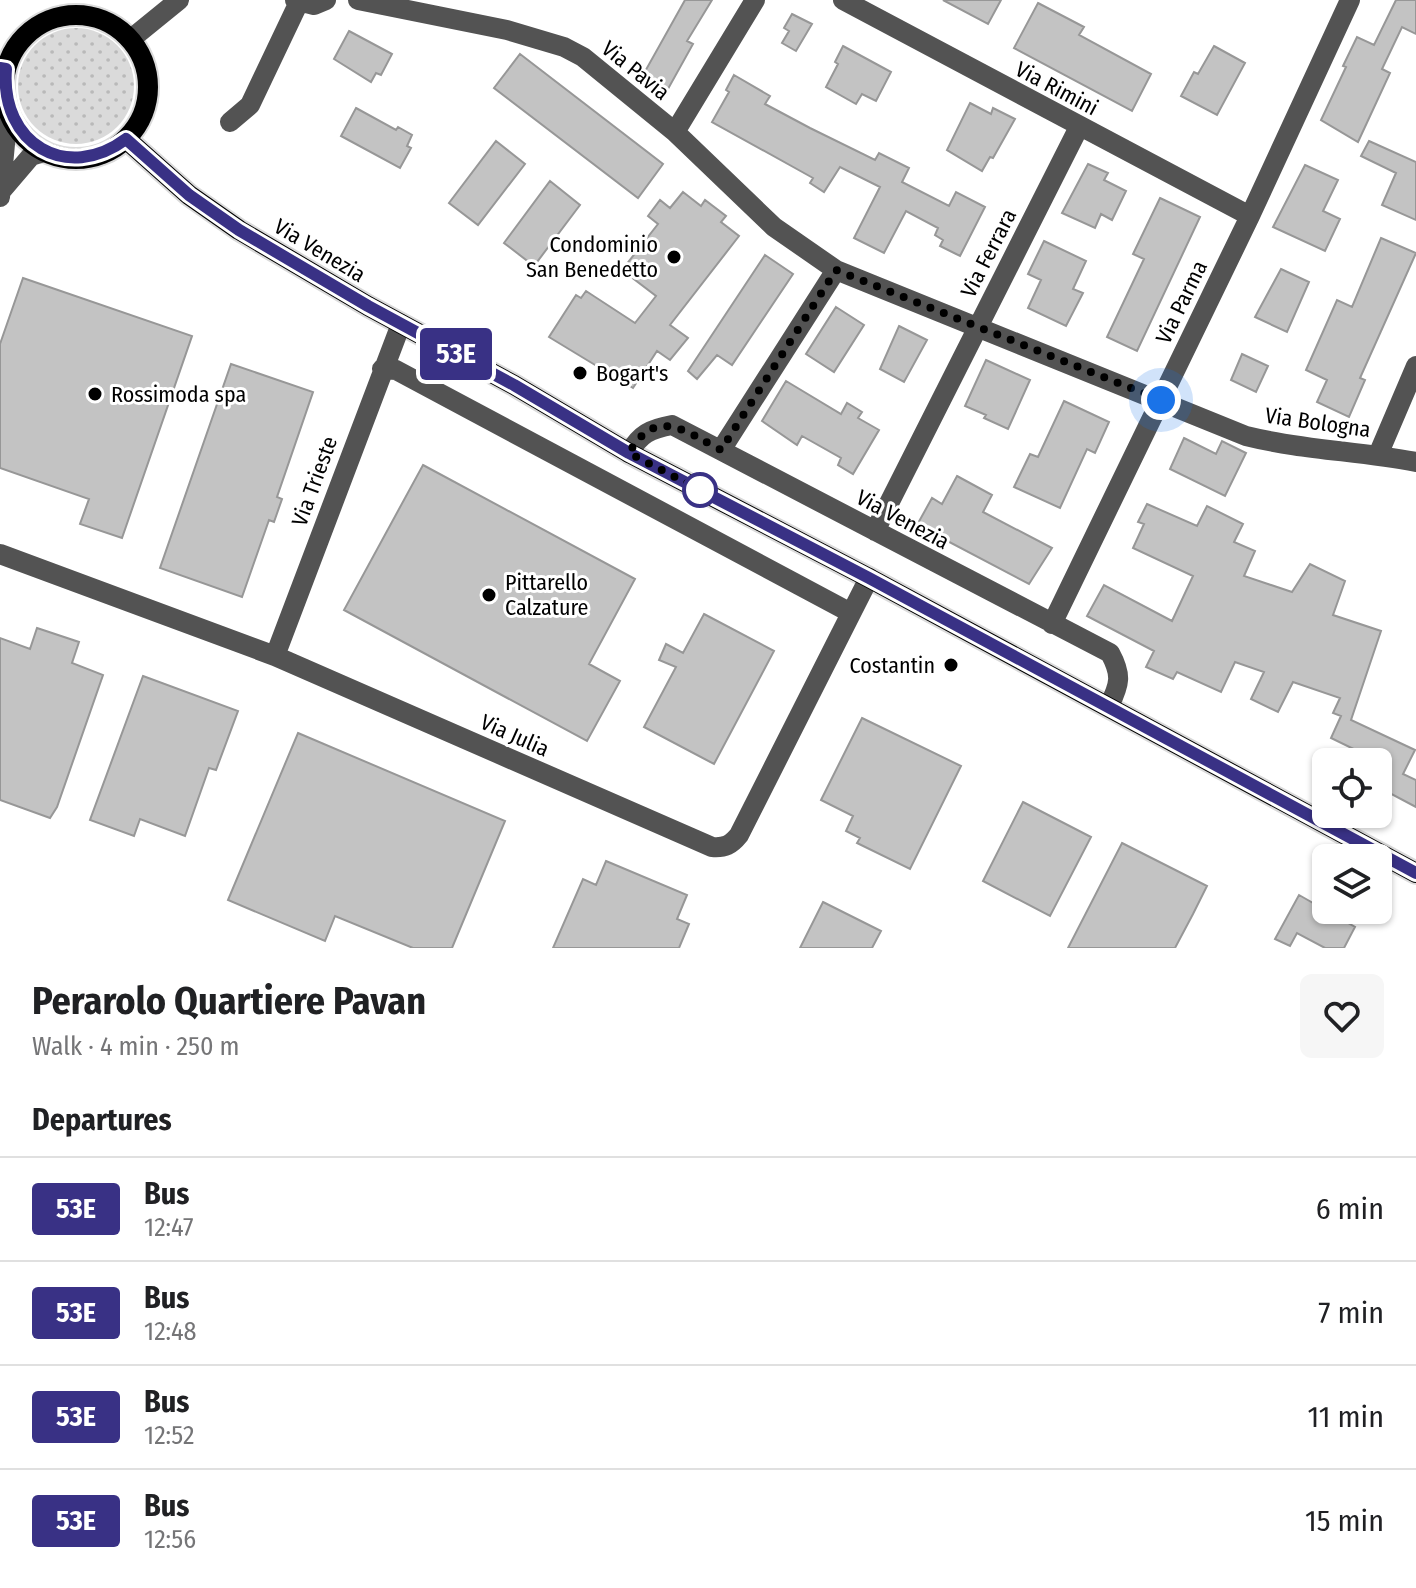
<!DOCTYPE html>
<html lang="en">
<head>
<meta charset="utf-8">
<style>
	:root { --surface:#fff; --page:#f6f6f6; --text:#202124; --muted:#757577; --line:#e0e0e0 }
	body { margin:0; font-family:"Fira Sans Condensed",sans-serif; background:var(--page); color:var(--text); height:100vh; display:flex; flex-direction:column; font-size:30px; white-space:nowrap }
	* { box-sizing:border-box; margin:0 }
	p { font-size:26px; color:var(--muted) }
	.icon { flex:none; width:44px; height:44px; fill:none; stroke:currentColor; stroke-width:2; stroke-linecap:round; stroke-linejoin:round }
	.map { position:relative; height:948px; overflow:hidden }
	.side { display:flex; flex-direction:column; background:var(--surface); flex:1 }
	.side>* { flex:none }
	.badge { padding:0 16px; border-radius:6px; font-size:28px; line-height:52px }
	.tools { position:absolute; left:1312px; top:748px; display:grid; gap:16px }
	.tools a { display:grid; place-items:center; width:80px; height:80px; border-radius:12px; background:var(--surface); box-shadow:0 2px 6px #0004; font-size:40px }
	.you { position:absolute; width:40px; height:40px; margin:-20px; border:6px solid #fff; border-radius:50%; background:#1a73e8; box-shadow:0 0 0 12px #1a73e833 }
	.map>.badge { position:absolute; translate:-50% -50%; box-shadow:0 0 0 4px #fff }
	h2 { padding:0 32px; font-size:30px; line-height:72px }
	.round { display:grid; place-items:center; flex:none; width:84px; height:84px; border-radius:12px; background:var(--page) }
	.head { display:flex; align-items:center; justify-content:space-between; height:136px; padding:0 32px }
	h1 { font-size:38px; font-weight:700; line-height:60px }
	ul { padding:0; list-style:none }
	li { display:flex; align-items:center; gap:24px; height:104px; padding:0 32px; border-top:2px solid var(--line) }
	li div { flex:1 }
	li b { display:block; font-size:30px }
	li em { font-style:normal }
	li .badge { min-width:88px; font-weight:700; text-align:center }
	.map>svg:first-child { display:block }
	.garden { fill:url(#garden-dots) }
	.building { fill:#c3c3c3; stroke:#979797; stroke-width:2 }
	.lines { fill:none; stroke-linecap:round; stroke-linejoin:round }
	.major-casing { stroke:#dbdbdb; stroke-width:24 }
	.minor { stroke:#535353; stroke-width:20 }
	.major { stroke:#000; stroke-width:20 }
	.line-casing { stroke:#fff; stroke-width:18 }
	.line { stroke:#393185; stroke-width:12 }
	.walk { stroke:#000; stroke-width:8; stroke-dasharray:0 14.4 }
	.poi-dot { fill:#000; stroke:#fff; stroke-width:3 }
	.stop-dot { fill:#fff; stroke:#393185; stroke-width:4 }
	.labels { text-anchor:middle; stroke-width:6; stroke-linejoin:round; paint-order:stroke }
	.street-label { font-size:22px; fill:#000; stroke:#fff }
	.poi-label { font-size:22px; fill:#000; stroke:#fff; text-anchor:start }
</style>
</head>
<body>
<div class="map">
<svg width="1416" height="948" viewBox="0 0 1416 948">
	<defs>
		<pattern id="garden-dots" width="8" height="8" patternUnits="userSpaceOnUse" patternTransform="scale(2)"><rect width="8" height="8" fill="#dadada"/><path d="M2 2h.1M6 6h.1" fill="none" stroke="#b9b9b9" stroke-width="1.8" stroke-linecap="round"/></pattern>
	</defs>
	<rect width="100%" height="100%" fill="#fff"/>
	<path class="garden" d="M18 86a58 58 0 1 1 116 0a58 58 0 1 1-116 0Z"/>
	<path class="building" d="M685,0h27l-25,41 6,3 -25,45 -25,-14z
		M943,0h58l-13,24z
		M1396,0h20v34l-14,-7 -20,42 8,4 -32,69 -37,-22 25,-53 -3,-1 14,-29 17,8z
		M1038,3l46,24 -5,8 72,39 -19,37 -118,-63z
		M792,14l20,10 -16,27 -14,-8 7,-12 -5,-3z
		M349,31l43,23 -11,21 -5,-2 -5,9 -37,-23z
		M843,46l48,26 -15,29 -14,-7 -6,10 -30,-17 12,-23 -3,-2z
		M1214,46l31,17 -28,52 -36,-19 13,-24 4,2z
		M520,54l143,110 -25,34 -144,-110z
		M734,75l36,21 -5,8 45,24 65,32 4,-7 30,15 -7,14 47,24 7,-14 29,15 -25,49 -20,-10 3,-6 -8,-5 3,-7 -32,-17 -22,42 -30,-15 26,-51 -40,-20 -16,25 -14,-9 3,-5 -101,-56 17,-30 -3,-2z
		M970,103l21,11 2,-6 22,11 -22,39 -3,-1 -8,14 -35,-21z
		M356,108l40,22 2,-3 14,8 -5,11 4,2 -11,20 -59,-32z
		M496,141l29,23 -47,61 -29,-22z
		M1369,141l47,21v58l-34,-15 14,-32 -35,-17z
		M1088,164l20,9 -4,7 22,11 -14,29 -11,-6 -6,14 -33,-15z
		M1305,165l33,15 -15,31 17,8 -15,32 -52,-24z
		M550,181l30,24 -46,61 -30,-23z
		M683,192l18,14 4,-6 21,16 -5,6 18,14 -69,89 18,13 -18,22 -13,-9 -24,37 -84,-51 27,-42 5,3 5,-7 49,32 21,-27 -34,-26 36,-46 -10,-8 12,-16 10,8z
		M1160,198l40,19 -63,134 -30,-14 37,-78 -11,-5z
		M1381,238l35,15 -56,125 5,2 -16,37 -32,-15 10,-22 -21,-10 31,-70 15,7z
		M1044,241l42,20 -13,28 10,4 -17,33 -38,-18 13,-28 -13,-6z
		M765,255l28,19 -61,91 -15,-10 -20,24 -9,-8z
		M1281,269l28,13 -22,50 -32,-15z
		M23,278l169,58 -70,202 -42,-14 9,-25 -89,-31v-124z
		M836,307l28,18 -30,47 -28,-18z
		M899,326l28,14 -23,42 -24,-13z
		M1242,354l26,12 -12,26 -25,-12z
		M986,360l44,20 -22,49 -24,-11 2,-3 -21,-9z
		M231,364l82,28 -36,105 5,2 -8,23 -5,-2 -27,77 -82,-29z
		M786,381l55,33 6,-11 15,9 -4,6 21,12 -26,44 -15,-9 3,-7 -39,-22 -5,9 -35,-24z
		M1064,401l45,21 -14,31 -8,-4 -27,59 -46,-21 16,-33 8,3z
		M1184,438l32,16 6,-13 24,12 -21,43 -55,-27z
		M423,465l212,114 -46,85 31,17 -33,60 -243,-131z
		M957,476l35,19 -9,17 69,36 -23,36 -112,-59 15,-27 10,6z
		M1147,504l50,22 10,-20 36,18 -9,18 21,9 -11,25 48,16 18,-28 35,17 -12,34 48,16 -30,89 64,30 -12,24 13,6v27l-38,-20v-25h-7l-7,-3 2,-4 -35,-17 10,-22 -8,-3 7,-15 -47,-16 -15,30 -27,-13 13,-27 -29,-10 -14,30 -44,-20 -4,7 -27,-12 8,-16 -67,-35 17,-31 68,36 21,-45 -60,-28 11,-24 -6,-2z
		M704,614l70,37 -60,113 -70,-37 32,-60 -17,-7 7,-16 17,9z
		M37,628l42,14 -7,21 31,12 -46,132 -7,11 -50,-18v-162l30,11z
		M143,676l95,35 -22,59 -7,-2 -24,68 -45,-17 -6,17 -44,-16z
		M862,718l99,48 -51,103 -53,-26 3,-5 -14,-7 7,-15 -32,-16z
		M298,733l207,88 -53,127h-39l-78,-32 -10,25 -97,-41z
		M1023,802l68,35 -41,79 -67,-35z
		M1122,843l85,43 -14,28 -18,34h-107z
		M606,861l81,34 -10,24 12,5 -10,24h-126l30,-69 13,6z
		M1299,895l56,32 -11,21h-19l-28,-15 -7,13 -15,-7z
		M823,902l58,29 -9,17h-72z"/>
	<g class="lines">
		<defs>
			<path id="major" d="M4 87a72 72 0 1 1 144 0a72 72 0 1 1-144 0Z
				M126,139l63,56 50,35 129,76 146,79 115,68 240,125 547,295"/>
		</defs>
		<use href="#major" class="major-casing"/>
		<path class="minor" d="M295,0l19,5 12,-5
			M358,0l149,30 57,17 19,10 92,75 99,95 62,43 410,166c56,14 114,15 170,26
			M843,0l407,216
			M131,39l48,-39
			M230,122l20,-17 49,-103
			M675,132l80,-132
			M2,190l29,-34 13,-4
			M0,197l8,-85
			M382,369l14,1 455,243
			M721,450l115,-180
			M629,453c11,-19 21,-24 43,-28l438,228c12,22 10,31 -1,53
			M1378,455l38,-89
			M875,531l204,-404
			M0,554l275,102 437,191c13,1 19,-2 27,-12l130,-257
			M1052,624l198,-408 100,-216
			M275,656l126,-332"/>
		<use href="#major" class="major"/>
	</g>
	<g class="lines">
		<defs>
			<path id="line" d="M0,68l6,1c-6,75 61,114 120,70l63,56 50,35 129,76 146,79 115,68 240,125 547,295"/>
		</defs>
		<use href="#line" class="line-casing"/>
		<use href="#line" class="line"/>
		<path class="walk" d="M700,490l-71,-37c27,-47 56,-22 92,-3l115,-180 325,130"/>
	</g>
	<g class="poi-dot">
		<circle cx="674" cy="257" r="8"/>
		<circle cx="580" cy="373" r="8"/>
		<circle cx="95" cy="394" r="8"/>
		<circle cx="489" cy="595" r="8"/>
		<circle cx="951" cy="665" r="8"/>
	</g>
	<circle class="stop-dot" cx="700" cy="490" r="16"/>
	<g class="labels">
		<g class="street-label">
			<text transform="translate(636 70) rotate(39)" y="8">Via Pavia</text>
			<text transform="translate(1057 88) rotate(28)" y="8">Via Rimini</text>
			<text transform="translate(320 250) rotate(31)" y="8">Via Venezia</text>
			<text transform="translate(988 253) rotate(-63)" y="8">Via Ferrara</text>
			<text transform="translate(1181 302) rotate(-64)" y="8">Via Parma</text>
			<text transform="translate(1318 422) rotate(8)" y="8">Via Bologna</text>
			<text transform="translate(314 481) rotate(-70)" y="8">Via Trieste</text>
			<text transform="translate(903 519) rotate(28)" y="8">Via Venezia</text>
			<text transform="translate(515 735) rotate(24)" y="8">Via Julia</text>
		</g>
		<g class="poi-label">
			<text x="658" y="252" text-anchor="end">Condominio<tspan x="658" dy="25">San Benedetto</tspan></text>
			<text x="596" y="381">Bogart's</text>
			<text x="111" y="402">Rossimoda spa</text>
			<text x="505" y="590">Pittarello<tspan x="505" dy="25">Calzature</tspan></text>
			<text x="935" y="673" text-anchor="end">Costantin</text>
		</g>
	</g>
</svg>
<div class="tools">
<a><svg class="icon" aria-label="locate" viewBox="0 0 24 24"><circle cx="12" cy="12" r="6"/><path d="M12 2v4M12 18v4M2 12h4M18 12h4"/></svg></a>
<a><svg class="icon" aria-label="layers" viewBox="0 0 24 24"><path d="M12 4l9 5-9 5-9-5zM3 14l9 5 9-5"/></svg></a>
</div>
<div class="you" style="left:1161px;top:400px"></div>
<b class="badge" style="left:456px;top:354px;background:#393185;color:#fff">53E</b>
</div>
<section class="side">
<div class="head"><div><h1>Perarolo Quartiere Pavan</h1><p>Walk · 4 min · 250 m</p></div><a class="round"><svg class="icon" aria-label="heart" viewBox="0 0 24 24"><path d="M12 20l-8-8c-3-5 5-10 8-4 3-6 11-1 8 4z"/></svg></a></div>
<h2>Departures</h2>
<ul>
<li><span class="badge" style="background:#393185;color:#fff">53E</span><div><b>Bus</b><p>12:47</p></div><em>6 min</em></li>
<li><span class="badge" style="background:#393185;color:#fff">53E</span><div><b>Bus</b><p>12:48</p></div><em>7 min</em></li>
<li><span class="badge" style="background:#393185;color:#fff">53E</span><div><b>Bus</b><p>12:52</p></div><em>11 min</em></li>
<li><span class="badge" style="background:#393185;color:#fff">53E</span><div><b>Bus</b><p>12:56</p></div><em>15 min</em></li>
</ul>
</section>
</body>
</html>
